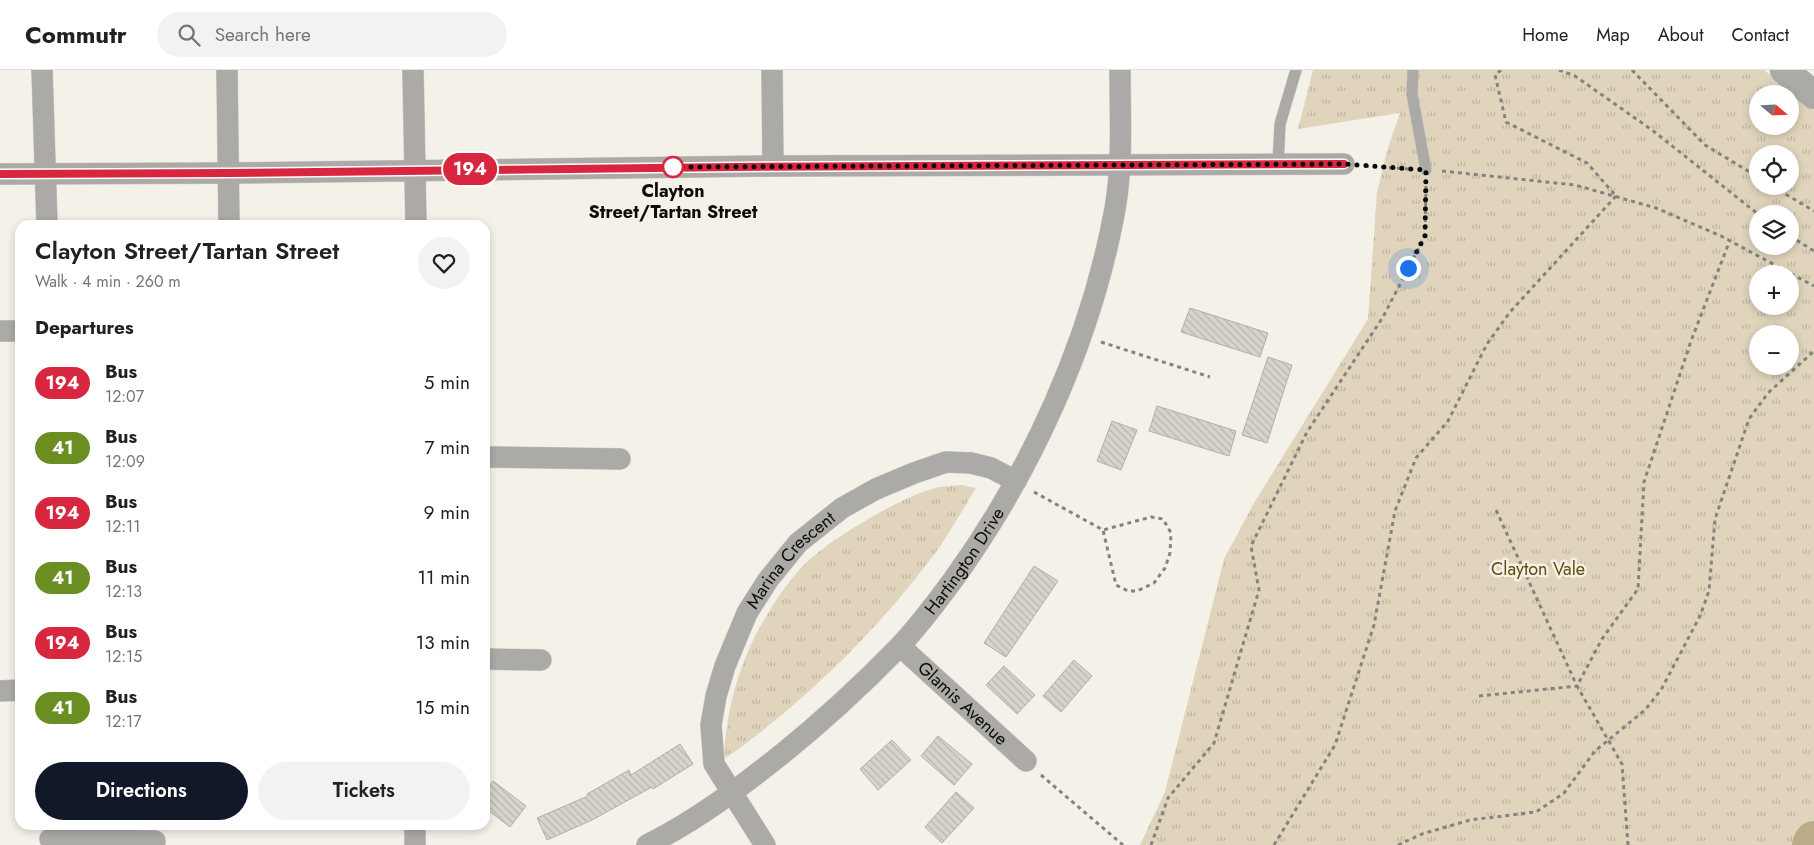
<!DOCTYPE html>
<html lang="en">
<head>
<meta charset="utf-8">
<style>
	:root { --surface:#fff; --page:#f2f2f2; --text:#202124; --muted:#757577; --line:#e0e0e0; --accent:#111827 }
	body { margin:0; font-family:Jost,sans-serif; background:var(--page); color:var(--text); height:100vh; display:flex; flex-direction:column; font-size:19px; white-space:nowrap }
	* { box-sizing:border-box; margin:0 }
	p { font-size:16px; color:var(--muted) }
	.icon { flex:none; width:28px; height:28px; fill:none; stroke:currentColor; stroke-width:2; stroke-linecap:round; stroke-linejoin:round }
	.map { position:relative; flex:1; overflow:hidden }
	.panel { position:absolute; left:15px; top:150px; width:475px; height:610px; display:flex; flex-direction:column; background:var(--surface); border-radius:15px; box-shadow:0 2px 8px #0003 }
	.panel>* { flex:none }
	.badge { padding:0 10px; border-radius:16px; font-size:18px; line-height:32px }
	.needle { width:32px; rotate:109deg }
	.tools { position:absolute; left:1749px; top:15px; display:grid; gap:10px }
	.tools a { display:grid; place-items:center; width:50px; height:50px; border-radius:50%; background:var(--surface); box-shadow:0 2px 8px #0003; font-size:25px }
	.you { position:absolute; width:25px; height:25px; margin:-12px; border:4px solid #fff; border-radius:50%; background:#1a73e8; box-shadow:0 0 0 8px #1a73e833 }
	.map>.badge { position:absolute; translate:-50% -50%; box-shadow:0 0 0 2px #fff }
	h2 { padding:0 20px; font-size:19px; line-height:45px }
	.round { display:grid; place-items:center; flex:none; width:52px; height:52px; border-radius:26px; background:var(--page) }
	.headline { display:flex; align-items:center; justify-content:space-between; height:85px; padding:0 20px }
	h1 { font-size:24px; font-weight:600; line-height:38px }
	.primary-button { display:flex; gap:10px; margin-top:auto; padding:10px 20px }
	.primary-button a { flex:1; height:58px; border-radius:30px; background:var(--accent); color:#fff; font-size:20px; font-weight:600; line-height:58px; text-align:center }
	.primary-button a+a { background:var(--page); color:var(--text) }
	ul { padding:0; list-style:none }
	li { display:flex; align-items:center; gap:15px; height:65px; padding:0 20px }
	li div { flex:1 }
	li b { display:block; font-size:19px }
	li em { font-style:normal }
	li .badge { min-width:55px; font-weight:700; text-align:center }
	header { display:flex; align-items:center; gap:30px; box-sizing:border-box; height:70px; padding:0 25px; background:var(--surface); border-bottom:1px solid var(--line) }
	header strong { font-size:24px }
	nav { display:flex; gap:28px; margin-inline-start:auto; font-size:18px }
	.search { width:350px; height:45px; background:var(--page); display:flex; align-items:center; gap:12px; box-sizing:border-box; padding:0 18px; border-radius:28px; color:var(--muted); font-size:19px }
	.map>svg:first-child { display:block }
	.grass { fill:url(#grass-tufts); fill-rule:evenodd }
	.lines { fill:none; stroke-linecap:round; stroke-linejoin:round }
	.river { stroke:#bcab88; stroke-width:40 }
	.building { fill:url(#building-back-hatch); stroke:#b3afa8 }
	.service-casing { stroke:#cfccc5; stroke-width:12 }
	.minor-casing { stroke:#cfccc5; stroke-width:22 }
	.tertiary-casing { stroke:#cfccc5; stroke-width:29 }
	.path { stroke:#85837e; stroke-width:3; stroke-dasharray:4 4; stroke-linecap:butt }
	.service { stroke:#acaaa7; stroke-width:11 }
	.minor { stroke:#acaaa7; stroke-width:21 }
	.tertiary { stroke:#acaaa7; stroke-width:28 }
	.line-casing { stroke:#fff; stroke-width:11 }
	.line { stroke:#d7263d; stroke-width:8 }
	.walk { stroke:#0d0c09; stroke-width:5; stroke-dasharray:0 9 }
	.stop-dot { fill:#fff; stroke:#d7263d; stroke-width:2.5 }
	.labels { text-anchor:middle; stroke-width:5; stroke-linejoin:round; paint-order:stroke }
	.stop-label { font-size:18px; font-weight:bold; fill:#0d0c09; stroke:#f4f1e9 }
	.street-label { font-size:18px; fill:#0d0c09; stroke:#f4f1e9 }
	.park-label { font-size:18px; fill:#644b0e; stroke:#f4f1e9 }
</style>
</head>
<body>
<header>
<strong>Commutr</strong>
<div class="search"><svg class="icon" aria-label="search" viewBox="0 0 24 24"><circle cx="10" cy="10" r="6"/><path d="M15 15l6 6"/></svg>Search here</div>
<nav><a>Home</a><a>Map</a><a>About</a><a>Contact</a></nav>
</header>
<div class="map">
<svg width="1814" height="775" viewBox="0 0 1814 775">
	<defs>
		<pattern id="grass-tufts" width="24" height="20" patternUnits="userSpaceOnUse" patternTransform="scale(1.25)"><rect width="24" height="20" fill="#e0d4bc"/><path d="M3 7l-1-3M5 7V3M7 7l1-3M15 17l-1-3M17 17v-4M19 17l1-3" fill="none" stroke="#bfb5a0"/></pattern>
		<pattern id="building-back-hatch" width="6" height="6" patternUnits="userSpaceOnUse" patternTransform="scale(1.25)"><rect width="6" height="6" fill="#d8d4cd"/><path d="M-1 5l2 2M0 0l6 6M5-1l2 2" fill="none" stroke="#b8b5af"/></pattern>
	</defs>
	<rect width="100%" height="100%" fill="#f4f1e9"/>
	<path class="grass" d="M1313,0h451l50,41v734h-674l25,-53 59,-233 30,-56 114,-184 9,-127 10,-41 13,-38 -102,16zM1758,24h32v32h-32zM1758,84h32v32h-32zM1758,144h32v32h-32zM1758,204h32v32h-32zM1758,264h32v32h-32z
		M962,415l14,3c-13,21 -26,44 -40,64 -59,79 -130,149 -210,206l-2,-3c4,-59 20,-107 53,-156 9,-13 19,-27 31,-38 19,-17 40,-30 62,-43 21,-12 45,-25 69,-31 7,-1 15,-1 23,-2z"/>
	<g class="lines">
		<path class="river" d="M1812,775l2,-4"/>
	</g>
	<path class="building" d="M1190,238l78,25 -8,24 -79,-25z
		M1268,287l24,8 -25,78 -25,-8z
		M1157,336l79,25 -7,25 -80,-25z
		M1112,351l25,9 -16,40 -24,-9z
		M1034,496l24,15 -52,76 -22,-14z
		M1074,590l18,16 -31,36 -18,-16z
		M1004,596l31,29 -18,19 -31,-29z
		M938,666l34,28 -18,21 -33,-29z
		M892,670l19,20 -33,30 -18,-21z
		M680,674l13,20 -40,25 -1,-2 -60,33 -45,20 -10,-22 51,-22 -1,-2 42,-24 2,5z
		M493,711l33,25 -16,21 -25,-19v-16z
		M956,722l18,16 -32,35 -17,-16z"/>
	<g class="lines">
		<defs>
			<path id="service" d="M1413,0l-1,24 14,76
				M1278,95l2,-41 16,-54"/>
			<g id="minor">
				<path d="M42,0l5,155"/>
				<path d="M227,0l2,155"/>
				<path d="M413,0l3,155"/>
				<path d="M772,0l1,96"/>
				<path d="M0,104l228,-1 545,-7 571,-2"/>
				<path d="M0,261h20"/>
				<path d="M485,387l135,2"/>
				<path id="s1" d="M900,576l126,115"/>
				<path d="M485,589l56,1"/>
				<path d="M0,621l20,-1"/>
				<path d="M50,769l105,2"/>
				<path d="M415,775v-20"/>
				<path id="s2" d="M647,775c50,-25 91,-56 135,-91 41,-33 80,-69 117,-107 19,-20 37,-44 54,-67 78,-108 138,-239 162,-371 8,-46 5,-93 5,-139"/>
				<path id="s3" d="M765,775l-51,-81 -3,-39 5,-29 9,-30 22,-53 21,-33 30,-37 44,-35 34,-19 38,-16 32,-11 25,1 20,5 25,13"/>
			</g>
			<path id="tertiary" d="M1784,0l30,25"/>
		</defs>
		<use href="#service" class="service-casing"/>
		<use href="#minor" class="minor-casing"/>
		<use href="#tertiary" class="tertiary-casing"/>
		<path class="path" d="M1501,0l-6,5 11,47 81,41 29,33
			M1559,0l16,6 77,54 106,84
			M1632,0l73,75 53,32
			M1365,96l44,3
			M1442,101l133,14 81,23 65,28 93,50
			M1772,116l42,25
			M1790,166l24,15
			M1101,272l109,35
			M1034,422l69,38 48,-13 12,2 8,14 -1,20 -5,15 -11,15 -17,8h-9l-12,-6 -13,-55
			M1479,626l98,-10 -81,-176
			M1041,705l82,70
			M1151,775l17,-47 46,-55 45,-153 -8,-44 56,-114 76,-115 42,-81 1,-51
			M1274,775l61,-100 39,-120 21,-114 21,-53 32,-37 39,-77 23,-32 106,-116
			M1398,775l24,-11 48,-14 66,-8 28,-19 31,-42 50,-41 16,-20 39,-74 9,-25 6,-72 34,-100 19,-26 46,-42
			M1628,775l-6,-81 -45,-78 25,-47 36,-50 6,-107 47,-141 39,-101"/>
		<use href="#service" class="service"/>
		<use href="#minor" class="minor"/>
		<use href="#tertiary" class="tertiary"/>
	</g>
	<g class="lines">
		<defs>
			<path id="line" d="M0,104l228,-1 506,-6 610,-3"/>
		</defs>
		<use href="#line" class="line-casing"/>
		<use href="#line" class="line"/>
		<path class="walk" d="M673,97l671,-3 82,6 -1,66 -17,32"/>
	</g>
	<circle class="stop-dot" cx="673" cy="97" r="10"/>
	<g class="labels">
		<g class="stop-label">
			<text x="673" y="127">Clayton<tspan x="673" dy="21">Street/Tartan Street</tspan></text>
		</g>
		<g class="street-label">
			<text dy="6" stroke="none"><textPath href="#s2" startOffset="430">Hartington Drive</textPath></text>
			<text dy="6" stroke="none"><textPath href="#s3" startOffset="322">Marina Crescent</textPath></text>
			<text dy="6" stroke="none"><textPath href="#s1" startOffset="85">Glamis Avenue</textPath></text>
		</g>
		<g class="park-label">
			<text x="1538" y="505">Clayton Vale</text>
		</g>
	</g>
</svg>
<div class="tools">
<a><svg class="needle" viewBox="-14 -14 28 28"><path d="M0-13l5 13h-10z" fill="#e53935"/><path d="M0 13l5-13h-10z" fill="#757577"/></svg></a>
<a><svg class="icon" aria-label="locate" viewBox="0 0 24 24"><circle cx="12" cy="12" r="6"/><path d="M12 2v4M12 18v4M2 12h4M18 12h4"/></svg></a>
<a><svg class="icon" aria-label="layers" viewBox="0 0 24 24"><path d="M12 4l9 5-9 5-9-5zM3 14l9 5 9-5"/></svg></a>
<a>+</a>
<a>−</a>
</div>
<div class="you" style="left:1408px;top:198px"></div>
<b class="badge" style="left:470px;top:99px;background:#d7263d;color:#fff">194</b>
<section class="panel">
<div class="headline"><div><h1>Clayton Street/Tartan Street</h1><p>Walk · 4 min · 260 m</p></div><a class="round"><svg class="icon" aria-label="heart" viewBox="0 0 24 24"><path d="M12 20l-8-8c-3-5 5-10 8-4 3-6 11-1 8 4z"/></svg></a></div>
<h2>Departures</h2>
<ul>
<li><span class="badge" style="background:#d7263d;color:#fff">194</span><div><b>Bus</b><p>12:07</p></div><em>5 min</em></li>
<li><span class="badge" style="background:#6b8e23;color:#fff">41</span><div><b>Bus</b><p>12:09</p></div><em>7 min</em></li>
<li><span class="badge" style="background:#d7263d;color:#fff">194</span><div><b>Bus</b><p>12:11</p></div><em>9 min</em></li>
<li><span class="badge" style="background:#6b8e23;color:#fff">41</span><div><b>Bus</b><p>12:13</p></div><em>11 min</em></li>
<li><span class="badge" style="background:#d7263d;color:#fff">194</span><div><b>Bus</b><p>12:15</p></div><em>13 min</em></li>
<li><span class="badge" style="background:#6b8e23;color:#fff">41</span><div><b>Bus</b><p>12:17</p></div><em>15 min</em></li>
</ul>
<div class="primary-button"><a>Directions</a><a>Tickets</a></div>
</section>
</div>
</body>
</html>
